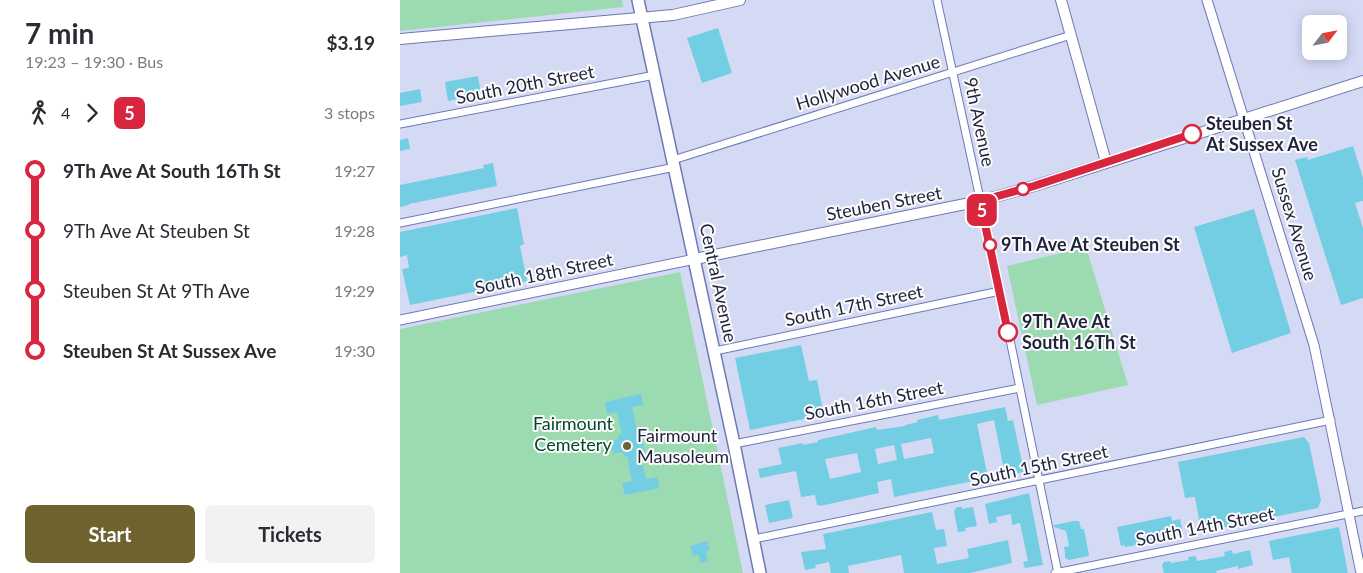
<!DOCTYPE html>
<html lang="en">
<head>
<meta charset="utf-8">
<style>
	:root { --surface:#fff; --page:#f2f2f3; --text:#2b2b33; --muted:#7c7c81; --accent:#6f622f }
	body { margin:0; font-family:Lato,sans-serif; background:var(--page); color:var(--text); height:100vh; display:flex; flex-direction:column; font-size:19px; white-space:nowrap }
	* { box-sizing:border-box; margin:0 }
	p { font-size:16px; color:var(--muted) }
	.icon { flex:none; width:28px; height:28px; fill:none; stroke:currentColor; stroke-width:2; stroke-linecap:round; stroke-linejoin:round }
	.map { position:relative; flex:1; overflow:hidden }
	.sheet { display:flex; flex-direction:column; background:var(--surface); width:400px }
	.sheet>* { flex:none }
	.badge { padding:0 10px; border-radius:8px; font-size:18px; line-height:32px }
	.needle { width:32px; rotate:58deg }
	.fabs { position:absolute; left:902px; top:15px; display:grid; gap:10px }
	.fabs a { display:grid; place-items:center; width:45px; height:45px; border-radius:8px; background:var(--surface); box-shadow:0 2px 12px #0003; font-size:25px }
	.map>.badge { position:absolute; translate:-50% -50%; box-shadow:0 0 0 2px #fff }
	.legs { display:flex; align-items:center; gap:8px; height:55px; padding:0 25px; font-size:16px }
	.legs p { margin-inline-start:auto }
	.head { display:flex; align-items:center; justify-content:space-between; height:85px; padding:0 25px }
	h1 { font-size:28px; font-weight:700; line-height:38px }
	.primary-button { display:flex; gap:10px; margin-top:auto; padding:10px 25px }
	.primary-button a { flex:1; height:58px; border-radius:8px; background:var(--accent); color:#fff; font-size:20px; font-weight:700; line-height:58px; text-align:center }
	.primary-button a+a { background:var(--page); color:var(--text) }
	ul { padding:0 25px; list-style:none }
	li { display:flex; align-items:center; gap:18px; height:60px; font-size:19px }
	li i { display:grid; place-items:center; width:8px; height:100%; margin:0 6px; background:currentColor }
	li i::after { content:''; width:12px; height:12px; margin:-6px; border:4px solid; border-radius:50%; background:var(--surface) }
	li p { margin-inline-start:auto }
	li:first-child i { background:linear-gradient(#0000 50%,currentColor 0) }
	li:last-child i { background:linear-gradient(currentColor 50%,#0000 0) }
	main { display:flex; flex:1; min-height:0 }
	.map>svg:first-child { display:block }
	.green { fill:#9cdab2 }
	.building { fill:#73cde3; fill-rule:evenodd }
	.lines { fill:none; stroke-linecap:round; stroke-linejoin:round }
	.minor-casing { stroke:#6e78b4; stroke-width:9 }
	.tertiary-casing { stroke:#6e78b4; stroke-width:11 }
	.secondary-casing { stroke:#6e78b4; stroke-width:12 }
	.primary-casing { stroke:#6e78b4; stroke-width:14 }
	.minor { stroke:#fff; stroke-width:7 }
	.tertiary { stroke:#fff; stroke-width:9 }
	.secondary { stroke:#fff; stroke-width:10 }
	.primary { stroke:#fff; stroke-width:11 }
	.line-1-casing { stroke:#fff; stroke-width:11 }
	.line-1 { stroke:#d7263d; stroke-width:8 }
	.stop-1-dot { fill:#fff; stroke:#d7263d; stroke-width:2.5 }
	.poi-dot { fill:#6f622f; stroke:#fcfcfc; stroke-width:2 }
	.labels { text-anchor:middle; stroke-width:4; stroke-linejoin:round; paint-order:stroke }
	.street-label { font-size:18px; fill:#1f233b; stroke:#fcfcfc }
	.stop-label { font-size:18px; font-weight:bold; fill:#1f233b; stroke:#fcfcfc; text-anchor:start }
	.park-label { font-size:18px; fill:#034928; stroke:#fcfcfc }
	.poi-label { font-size:18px; fill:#1f233b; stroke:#fcfcfc; text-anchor:start }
</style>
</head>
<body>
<main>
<section class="sheet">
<div class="head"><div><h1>7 min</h1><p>19:23 – 19:30 · Bus</p></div><b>$3.19</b></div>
<div class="legs"><svg class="icon" aria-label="walk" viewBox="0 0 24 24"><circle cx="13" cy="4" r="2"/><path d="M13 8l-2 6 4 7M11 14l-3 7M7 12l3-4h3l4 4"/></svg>4<svg class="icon" aria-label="forward" viewBox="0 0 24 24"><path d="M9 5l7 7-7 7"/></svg><b class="badge" style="background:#d7263d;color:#fff">5</b><p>3 stops</p></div>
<ul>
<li><i style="color:#d7263d"></i><b>9Th Ave At South 16Th St</b><p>19:27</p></li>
<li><i style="color:#d7263d"></i><span>9Th Ave At Steuben St</span><p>19:28</p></li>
<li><i style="color:#d7263d"></i><span>Steuben St At 9Th Ave</span><p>19:29</p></li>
<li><i style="color:#d7263d"></i><b>Steuben St At Sussex Ave</b><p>19:30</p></li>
</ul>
<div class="primary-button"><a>Start</a><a>Tickets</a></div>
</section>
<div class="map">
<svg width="963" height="573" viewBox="0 0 963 573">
	<rect width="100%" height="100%" fill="#d4daf4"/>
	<path class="green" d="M0,0h222l1,7 -223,24z
		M686,247l42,138 -91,20 -30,-139z
		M280,272l63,301h-343v-244z"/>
	<path class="building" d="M318,28l14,45 -30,10 -15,-45z
		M78,76l3,18 -33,7 -3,-19z
		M20,89l2,13 -22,4v-13z
		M8,138l2,11 -10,2v-11z
		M953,146l10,32v23l-8,2 8,25v70l-22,7 -46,-145 12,-3 1,3z
		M93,163l4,23 -88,18v1l-9,2v-22l84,-17 -1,-3z
		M117,208l7,36 -4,2 7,35 -117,24 -8,-36 7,-1 -2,-13 -7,2v-25z
		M854,209l37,124 -59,20 -38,-126z
		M401,345l8,36 8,-1 7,35 -74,15 -15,-72z
		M241,394l2,11 -11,2 5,24h3l5,21 -5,1 6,26 11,-2 2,11 -34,7 -3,-12 10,-2 -5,-25 -3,1 -1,-5 -10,2 -3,-13 9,-2 -1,-4 4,-1 -5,-22 -10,2 -2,-12z
		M605,407l3,14 5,-1 11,52 -19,3 -11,-55 -17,4 11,54 -94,19 -3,-18 -14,3 2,11 -59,13v-1h-3l-2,-10 -14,2 -5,-26 -36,7 -2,-9 24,-5 -4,-16 25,-5v2l15,-3v-2l58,-13 1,3 28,-4v-1l13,-3 -1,-2 21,-5 1,5zM531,438l3,15 -30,6 -3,-15zM494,445l3,15 -19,4 -3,-15zM457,453l4,19 -31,7 -5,-20z
		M904,437l5,6 12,57 -3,8 -117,24 -6,-35 -10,1 -7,-36z
		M629,493l14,72 -18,3 -2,-6 5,-1 -8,-38 -8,2 -1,-11 -15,3 1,5 -8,2 -4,-20z
		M389,500l4,18 -24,5 -4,-18z
		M557,507h5v2l11,-2 4,19 -12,2 1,3 -8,1 -4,-21z
		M532,512l4,18 8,-1 3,17 -13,2 3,16 32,-6 -2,-9 41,-9 4,23 -42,10h-66l-3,-18 -53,11 1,7h-18l-2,-11 -14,3 1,3 -11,2 -4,-18 25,-3 -3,-15z
		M771,516l1,5 8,-2 3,14 -18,5v2l-40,7 -1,-2 -3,1 -4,-19z
		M674,521h5l2,8h3l5,27 -20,4 -4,-2v-5l-1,-6 5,-1 -3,-15 -12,-4v-2z
		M939,527l9,46h-56l-3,-16 -16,3 -4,-19z
		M307,541l3,9 -4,1 2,10 -7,2 -3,-9 -5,2 -3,-10z
		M832,550l1,4 17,-4 3,15 -15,4v-3l-22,5 1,2h-53l-2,-8 2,-3 6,-1 1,2 18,-3 -1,-3 8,-1 1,5 28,-5 -1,-4z"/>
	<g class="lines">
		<defs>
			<path id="minor" d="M537,0l63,291 58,282
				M0,124l255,-49
				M273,160l398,-125
				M0,223l275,-56
				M315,351l285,-60
				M334,444l286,-56
				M354,539l577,-119
				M655,573l308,-62"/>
			<path id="tertiary" d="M807,0l107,345 47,228
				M0,320l295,-61"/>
			<path id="secondary" d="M661,0l45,162
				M0,39l273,-24 67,-15
				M295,259l285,-58 54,-15 329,-105"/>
			<path id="primary" d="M238,0l96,444 26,129"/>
		</defs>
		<use href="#minor" class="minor-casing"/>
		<use href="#tertiary" class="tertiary-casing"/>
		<use href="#secondary" class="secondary-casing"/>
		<use href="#primary" class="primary-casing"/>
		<use href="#minor" class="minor"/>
		<use href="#tertiary" class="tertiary"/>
		<use href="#secondary" class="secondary"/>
		<use href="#primary" class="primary"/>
	</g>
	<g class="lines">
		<defs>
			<path id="line-1" d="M608,332l-28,-131 54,-15 158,-52"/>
		</defs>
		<use href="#line-1" class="line-1-casing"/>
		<use href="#line-1" class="line-1"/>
	</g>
	<g class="stop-1-dot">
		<circle cx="792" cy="134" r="9"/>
		<circle cx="623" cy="189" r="6"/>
		<circle cx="590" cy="245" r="6"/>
		<circle cx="608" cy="332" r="9"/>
	</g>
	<circle class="poi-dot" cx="227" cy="446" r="5"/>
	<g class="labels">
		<g class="street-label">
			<text transform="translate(468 83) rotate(-17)" y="6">Hollywood Avenue</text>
			<text transform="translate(125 85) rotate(-11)" y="6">South 20th Street</text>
			<text transform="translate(579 122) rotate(78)" y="6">9th Avenue</text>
			<text transform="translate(484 204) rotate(-11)" y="6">Steuben Street</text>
			<text transform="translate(894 224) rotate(73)" y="6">Sussex Avenue</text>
			<text transform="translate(144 274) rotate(-12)" y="6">South 18th Street</text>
			<text transform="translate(318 283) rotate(78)" y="6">Central Avenue</text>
			<text transform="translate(454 306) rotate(-12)" y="6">South 17th Street</text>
			<text transform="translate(474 401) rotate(-11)" y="6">South 16th Street</text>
			<text transform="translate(639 466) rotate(-12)" y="6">South 15th Street</text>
			<text transform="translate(805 527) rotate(-11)" y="6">South 14th Street</text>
		</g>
		<g class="stop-label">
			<text x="806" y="130">Steuben St<tspan x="806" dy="21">At Sussex Ave</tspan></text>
			<text x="601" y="251">9Th Ave At Steuben St</text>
			<text x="622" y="328">9Th Ave At<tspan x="622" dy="21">South 16Th St</tspan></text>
		</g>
		<g class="park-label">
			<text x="173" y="430">Fairmount<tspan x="173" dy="21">Cemetery</tspan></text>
		</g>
		<g class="poi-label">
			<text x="237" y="442">Fairmount<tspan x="237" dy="21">Mausoleum</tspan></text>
		</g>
	</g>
</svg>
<div class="fabs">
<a><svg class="needle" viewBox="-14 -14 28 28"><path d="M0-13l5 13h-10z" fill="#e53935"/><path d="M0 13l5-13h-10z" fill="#7c7c81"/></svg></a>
</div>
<b class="badge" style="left:582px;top:210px;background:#d7263d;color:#fff">5</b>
</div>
</main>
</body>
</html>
